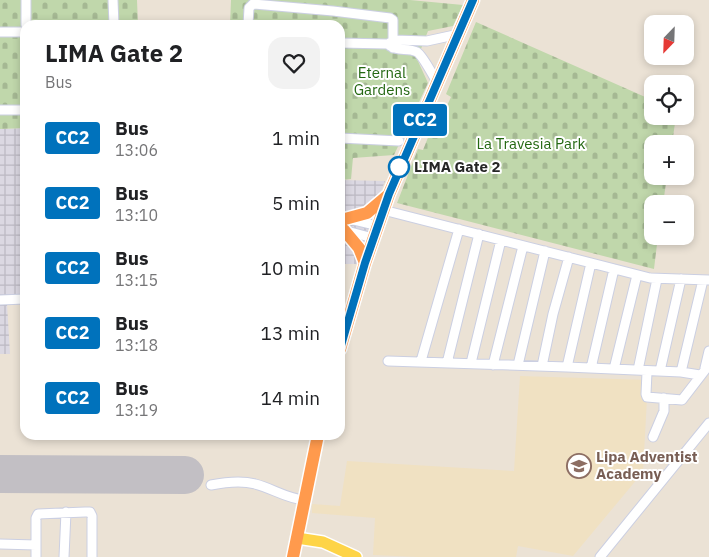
<!DOCTYPE html>
<html lang="en">
<head>
<meta charset="utf-8">
<style>
	:root { --surface:#fff; --page:#f2f2f2; --text:#202124; --muted:#757577 }
	body { margin:0; font-family:"IBM Plex Sans",sans-serif; background:var(--page); color:var(--text); height:100vh; display:flex; flex-direction:column; font-size:19px; white-space:nowrap }
	* { box-sizing:border-box; margin:0 }
	p { font-size:16px; color:var(--muted) }
	.icon { flex:none; width:28px; height:28px; fill:none; stroke:currentColor; stroke-width:2; stroke-linecap:round; stroke-linejoin:round }
	.map { position:relative; flex:1; overflow:hidden }
	.details { position:absolute; left:20px; top:20px; width:325px; height:420px; display:flex; flex-direction:column; background:var(--surface); border-radius:15px; box-shadow:0 2px 8px #0003 }
	.details>* { flex:none }
	.badge { padding:0 10px; border-radius:4px; font-size:18px; line-height:32px }
	.needle { width:32px; rotate:203deg }
	.controls { position:absolute; left:644px; top:15px; display:grid; gap:10px }
	.controls a { display:grid; place-items:center; width:50px; height:50px; border-radius:10px; background:var(--surface); box-shadow:0 2px 8px #0003; font-size:25px }
	.map>.badge { position:absolute; translate:-50% -50%; box-shadow:0 0 0 2px #fff }
	.round { display:grid; place-items:center; flex:none; width:52px; height:52px; border-radius:15px; background:var(--page) }
	.headline { display:flex; align-items:center; justify-content:space-between; height:85px; padding:0 25px }
	h1 { font-size:24px; font-weight:800; line-height:38px }
	ul { padding:0; list-style:none }
	li { display:flex; align-items:center; gap:15px; height:65px; padding:0 25px }
	li div { flex:1 }
	li b { display:block; font-size:19px }
	li em { font-style:normal }
	li .badge { min-width:55px; font-weight:700; text-align:center }
	.map>svg:first-child { display:block }
	.industrial { fill:url(#industrial-grid) }
	.education { fill:#f0e1c2 }
	.cemetery { fill:url(#cemetery-stones) }
	.lines { fill:none; stroke-linecap:round; stroke-linejoin:round }
	.runway { stroke:#c2bfc4; stroke-width:38 }
	.minor-casing { stroke:#cbcfe2; stroke-width:11 }
	.major-casing { stroke:#fff; stroke-width:14 }
	.highway-casing { stroke:#fff; stroke-width:15 }
	.minor { stroke:#fff; stroke-width:9 }
	.major { stroke:#fed447; stroke-width:11 }
	.highway { stroke:#ff9a4d; stroke-width:12 }
	.line-casing { stroke:#fff; stroke-width:11 }
	.line { stroke:#0072bc; stroke-width:8 }
	.stop-dot { fill:#fff; stroke:#0072bc; stroke-width:2.5 }
	.labels { text-anchor:middle; stroke-width:4; stroke-linejoin:round; paint-order:stroke }
	.park-label { font-size:15px; fill:#246812; stroke:#fff }
	.stop-label { font-size:15px; font-weight:bold; fill:#262626; stroke:#fff; text-anchor:start }
	.education-label { font-size:15px; font-weight:bold; fill:#785e54; stroke:#fff; text-anchor:start }
</style>
</head>
<body>
<div class="map">
<svg width="709" height="557" viewBox="0 0 709 557">
	<defs>
		<pattern id="industrial-grid" width="8" height="8" patternUnits="userSpaceOnUse" patternTransform="scale(1.25)"><rect width="8" height="8" fill="#dbd8e2"/><path d="M0 4h8M4 0v8" fill="none" stroke="#bcb9c2"/></pattern>
		<pattern id="cemetery-stones" width="16" height="16" patternUnits="userSpaceOnUse" patternTransform="scale(1.25)"><rect width="16" height="16" fill="#c0d7ab"/><path d="M2 7V4a2 2 0 0 1 4 0v3zM10 15v-3a2 2 0 0 1 4 0v3z" fill="#a5b893"/></pattern>
	</defs>
	<rect width="100%" height="100%" fill="#ebe2d5"/>
	<path class="industrial" d="M25,128v175l-18,1 3,50h-10v-225z
		M340,180l45,1 -12,31 -14,52h-19z"/>
	<path class="education" d="M520,376l128,4 -5,92 -70,84 -55,-10 -2,11h-98l-45,-2 2,-37 -63,-5v-9l28,2 7,-45 167,10z"/>
	<path class="cemetery" d="M0,0h137l1,25h-113v103l-25,1z
		M231,0h179l53,5 -10,21 -25,5 -11,28 11,24 -34,72 -41,3 -2,21 -11,1v-155h-110z
		M476,22l176,78v16h24l-4,28h-20v32h15l-4,28h-11v32h6l-4,33 -257,-66 21,-54 5,1 16,-40 5,2 7,-15 -5,-3z"/>
	<g class="lines">
		<path class="runway" d="M0,474l185,1"/>
		<defs>
			<path id="minor" d="M113,0l1,25
				M26,25v-25
				M248,25l1,-17 4,-4 80,7 57,7 3,2v28
				M0,32h25
				M340,43l48,1 6,-4 33,1 32,-7
				M390,46c8,6 18,1 27,6 6,4 15,22 20,30
				M0,110h25
				M340,138l59,3
				M383,210l267,68 59,2
				M349,219l29,7
				M343,230l30,8
				M0,300l25,-1
				M388,361l179,6 114,5 19,3
				M421,361l38,-132
				M447,363l32,-129
				M471,363l30,-123
				M493,365l30,-119
				M518,365l27,-114
				M542,366l11,-52 16,-57
				M567,367l24,-104
				M591,368l23,-99
				M705,368l4,-17
				M614,369l23,-94
				M638,370l19,-91
				M660,371l21,-92
				M647,372l-1,22 1,3 35,3 27,-35
				M681,372l22,-92
				M653,437l11,-26v-13
				M211,485c15,-3 30,-5 44,-1 17,4 32,15 50,16
				M0,544l36,1
				M36,557v-39l2,-4 47,-2h5l2,4v41
				M64,557l2,-45
				M600,557l109,-134"/>
			<path id="major" d="M297,538l26,4 33,15"/>
			<path id="highway" d="M345,219l22,-6 20,-17
				M344,230l15,18 6,15
				M340,349l25,-86 24,-69 84,-194
				M293,557l25,-122"/>
		</defs>
		<use href="#minor" class="minor-casing"/>
		<use href="#major" class="major-casing"/>
		<use href="#highway" class="highway-casing"/>
		<use href="#minor" class="minor"/>
		<use href="#major" class="major"/>
		<use href="#highway" class="highway"/>
	</g>
	<g class="lines">
		<defs>
			<path id="line" d="M340,349l25,-86 24,-69 84,-194"/>
		</defs>
		<use href="#line" class="line-casing"/>
		<use href="#line" class="line"/>
	</g>
	<defs>
		<symbol id="school-ring" viewBox="-11 -11 22 22"><circle r="9.5" fill="#fff" stroke="#8d6e63" stroke-width="1.5"/><path d="M0-5L7-2L0 1L-7-2ZM-4 1L0 2.5L4 1V4Q0 6-4 4Z" fill="#8d6e63"/></symbol>
	</defs>
	<g fill-rule="evenodd">
		<use href="#school-ring" x="565" y="452" width="28" height="28"/>
	</g>
	<circle class="stop-dot" cx="399" cy="167" r="10"/>
	<g class="labels">
		<g class="park-label">
			<text x="382" y="78">Eternal<tspan x="382" dy="17">Gardens</tspan></text>
			<text x="531" y="149">La Travesia Park</text>
		</g>
		<g class="stop-label">
			<text x="414" y="172">LIMA Gate 2</text>
		</g>
		<g class="education-label">
			<text x="596" y="462">Lipa Adventist<tspan x="596" dy="17">Academy</tspan></text>
		</g>
	</g>
</svg>
<div class="controls">
<a><svg class="needle" viewBox="-14 -14 28 28"><path d="M0-13l5 13h-10z" fill="#e53935"/><path d="M0 13l5-13h-10z" fill="#757577"/></svg></a>
<a><svg class="icon" aria-label="locate" viewBox="0 0 24 24"><circle cx="12" cy="12" r="6"/><path d="M12 2v4M12 18v4M2 12h4M18 12h4"/></svg></a>
<a>+</a>
<a>−</a>
</div>
<b class="badge" style="left:420px;top:120px;background:#0072bc;color:#fff">CC2</b>
<section class="details">
<div class="headline"><div><h1>LIMA Gate 2</h1><p>Bus</p></div><a class="round"><svg class="icon" aria-label="heart" viewBox="0 0 24 24"><path d="M12 20l-8-8c-3-5 5-10 8-4 3-6 11-1 8 4z"/></svg></a></div>
<ul>
<li><span class="badge" style="background:#0072bc;color:#fff">CC2</span><div><b>Bus</b><p>13:06</p></div><em>1 min</em></li>
<li><span class="badge" style="background:#0072bc;color:#fff">CC2</span><div><b>Bus</b><p>13:10</p></div><em>5 min</em></li>
<li><span class="badge" style="background:#0072bc;color:#fff">CC2</span><div><b>Bus</b><p>13:15</p></div><em>10 min</em></li>
<li><span class="badge" style="background:#0072bc;color:#fff">CC2</span><div><b>Bus</b><p>13:18</p></div><em>13 min</em></li>
<li><span class="badge" style="background:#0072bc;color:#fff">CC2</span><div><b>Bus</b><p>13:19</p></div><em>14 min</em></li>
</ul>
</section>
</div>
</body>
</html>
